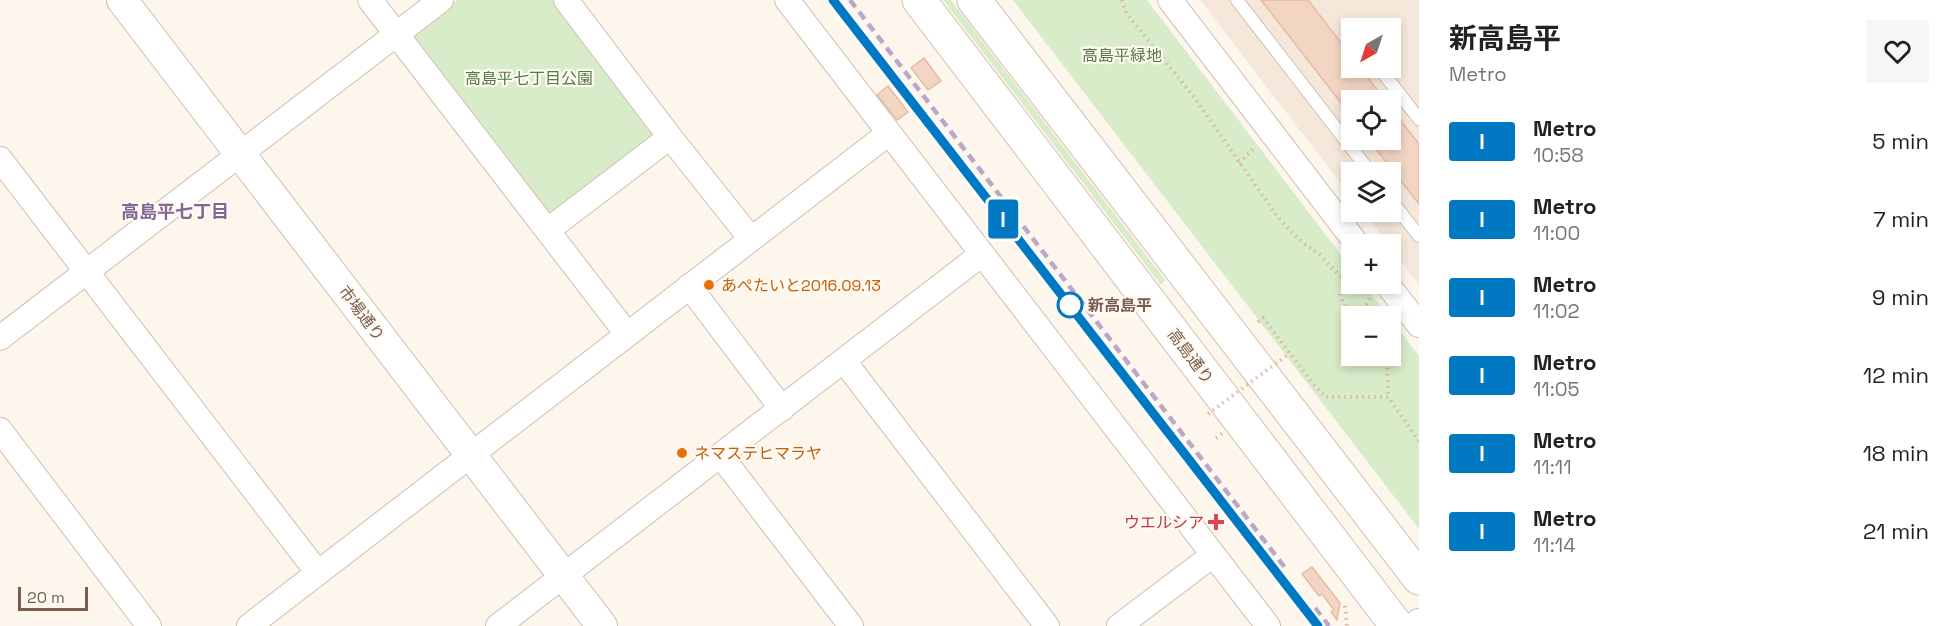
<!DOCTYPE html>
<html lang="en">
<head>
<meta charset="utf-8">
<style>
	:root { --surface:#fff; --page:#f6f6f6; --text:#222; --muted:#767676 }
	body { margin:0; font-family:"Space Grotesk","Noto Sans JP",sans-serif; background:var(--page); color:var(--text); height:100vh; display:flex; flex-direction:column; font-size:22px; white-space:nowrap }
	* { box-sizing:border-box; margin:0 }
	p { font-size:20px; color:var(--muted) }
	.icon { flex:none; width:33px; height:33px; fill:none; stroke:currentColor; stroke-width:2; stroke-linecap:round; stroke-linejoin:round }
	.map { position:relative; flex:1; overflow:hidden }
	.details { display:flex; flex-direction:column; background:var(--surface); width:540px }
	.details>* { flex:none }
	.badge { padding:0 12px; border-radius:4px; font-size:21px; line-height:39px }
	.needle { width:39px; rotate:219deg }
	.buttons { position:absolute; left:1341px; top:18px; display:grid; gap:12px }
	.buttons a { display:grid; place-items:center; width:60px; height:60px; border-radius:0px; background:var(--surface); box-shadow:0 3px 9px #0003; font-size:30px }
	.scale { position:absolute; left:18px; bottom:15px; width:70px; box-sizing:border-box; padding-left:6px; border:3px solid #7a5c4d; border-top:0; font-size:16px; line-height:21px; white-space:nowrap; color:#7a5c4d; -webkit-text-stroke:4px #fffaf3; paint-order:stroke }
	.map>.badge { position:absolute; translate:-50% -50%; box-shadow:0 0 0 3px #fff }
	.round { display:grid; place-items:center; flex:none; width:63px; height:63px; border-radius:0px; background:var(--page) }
	.headline { display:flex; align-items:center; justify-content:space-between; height:102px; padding:0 30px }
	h1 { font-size:28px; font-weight:700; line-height:45px }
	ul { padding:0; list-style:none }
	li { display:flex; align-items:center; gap:18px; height:78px; padding:0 30px }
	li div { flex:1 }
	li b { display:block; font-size:22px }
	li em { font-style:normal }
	li .badge { min-width:66px; font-weight:700; text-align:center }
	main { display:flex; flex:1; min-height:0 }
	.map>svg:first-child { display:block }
	.residential { fill:#f5e8da; fill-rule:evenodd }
	.green { fill:#d8ecc9 }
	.building { fill:#f3d5c3; stroke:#e6bba3; stroke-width:1.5 }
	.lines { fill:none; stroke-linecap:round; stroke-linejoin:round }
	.service-casing { stroke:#d1beb0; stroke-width:14 }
	.minor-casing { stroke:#d1beb0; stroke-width:26 }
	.tertiary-casing { stroke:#d1beb0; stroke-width:32 }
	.secondary-casing { stroke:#d6c0b0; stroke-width:35 }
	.path { stroke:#d9b8a5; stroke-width:4; stroke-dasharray:1.5 4.5; stroke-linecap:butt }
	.service { stroke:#fff; stroke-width:12 }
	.minor { stroke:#fff; stroke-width:24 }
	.tertiary { stroke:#fff; stroke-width:30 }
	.secondary { stroke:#fff; stroke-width:33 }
	.rail { stroke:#b9a8c9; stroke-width:4.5; stroke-dasharray:9 6; stroke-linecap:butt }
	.path-bridge { stroke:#d9b8a5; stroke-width:4; stroke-dasharray:1.5 4.5; stroke-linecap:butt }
	.line-casing { stroke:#fff; stroke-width:14 }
	.line { stroke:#0079c2; stroke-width:9 }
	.food-dot { fill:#e8710a; stroke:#fffaf3; stroke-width:2 }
	.stop-dot { fill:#fff; stroke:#0079c2; stroke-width:3 }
	.health-dot { fill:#e0444e; stroke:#fffaf3; stroke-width:2 }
	.labels { text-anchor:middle; stroke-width:4.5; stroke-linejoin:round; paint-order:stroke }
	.park-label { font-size:16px; fill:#537a41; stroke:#fffaf3 }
	.food-label { font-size:16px; fill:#c56008; stroke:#fffaf3; text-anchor:start }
	.stop-label { font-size:16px; font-weight:bold; fill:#7a5c4d; stroke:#fffaf3; text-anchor:start }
	.street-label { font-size:16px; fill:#7a5c4d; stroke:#fffaf3 }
	.health-label { font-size:16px; fill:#be3a42; stroke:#fffaf3; text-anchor:end }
	.neighbourhood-label { font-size:18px; font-weight:bold; fill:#846695; stroke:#fffaf3 }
</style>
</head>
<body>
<main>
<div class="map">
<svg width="1419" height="626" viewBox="0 0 1419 626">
	<rect width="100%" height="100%" fill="#fdf6ec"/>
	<path class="residential" d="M1200,0h219v285l-28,-37 -1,-4h-2l-25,-32h27v-40h-38l-1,25zM1352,28h38v40h-38zM1352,100h38v40h-38z"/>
	<path class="green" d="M457,0h96l101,130 -2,12 -95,71 -12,-3 -130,-169 1,-10z
		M943,0h8l214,280 -4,5z
		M1013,0h134l204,268 1,16h11l26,32h-37v40h38l1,-37 28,37v173z"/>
	<path class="building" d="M1261,0h47l44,57v11h8l25,32h-33v17z
		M924,58l17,23 -13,9 -17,-22z
		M888,86l20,26 -11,8 -20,-25z
		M1390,107l29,37v60l-50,-64h21z
		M1312,567l28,36 -3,17 -6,-8 3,-2 -12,-16 -3,2 -17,-22z"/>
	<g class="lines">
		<defs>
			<path id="service" d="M1237,0l133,172
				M1380,69l39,50
				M1390,199l29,37"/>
			<path id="minor" d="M370,0l257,334
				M566,0l104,137 81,102
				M787,0l481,626
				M1170,0l187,244
				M0,159l318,414
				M548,230l122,-93
				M1387,284l32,41
				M689,286l93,123
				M0,338l441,-338
				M844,361l203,265
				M0,430l149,196
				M721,456l130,170
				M249,626l640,-493
				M498,626l484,-372
				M1119,626l94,-71"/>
			<path id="tertiary" d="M122,0l480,626
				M1417,626l2,-2"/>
			<path id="secondary" d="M919,0l478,626
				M974,0l445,578"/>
		</defs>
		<use href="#service" class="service-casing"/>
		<use href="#minor" class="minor-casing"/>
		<use href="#tertiary" class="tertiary-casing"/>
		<use href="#secondary" class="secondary-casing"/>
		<path class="path" d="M1122,0l4,13 68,84 83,119 20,22 23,17 27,28
			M1239,163l15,-15
			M1352,281c-28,12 3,46 18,18
			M1258,322l5,-4 52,68 11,11h62l31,44
			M1387,356l1,41
			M1345,606l2,20"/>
		<use href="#service" class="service"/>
		<use href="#minor" class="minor"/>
		<use href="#tertiary" class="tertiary"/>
		<use href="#secondary" class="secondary"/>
		<path class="rail" d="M833,0l485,626
			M850,0l436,569
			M1315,608l14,18"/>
		<path class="path-bridge" d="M1208,414l82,-61
			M1216,438l7,-5"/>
	</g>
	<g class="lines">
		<defs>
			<path id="line" d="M833,0l485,626"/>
		</defs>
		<use href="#line" class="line-casing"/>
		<use href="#line" class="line"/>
	</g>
	<g class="food-dot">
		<circle cx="709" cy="285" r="6"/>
		<circle cx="682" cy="453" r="6"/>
	</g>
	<circle class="stop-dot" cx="1070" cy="305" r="12"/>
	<path class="health-dot" d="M1213 513h6v6h6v6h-6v6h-6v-6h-6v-6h6z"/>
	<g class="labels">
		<g class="park-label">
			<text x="1122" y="61">高島平緑地</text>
			<text x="529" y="84">高島平七丁目公園</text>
		</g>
		<g class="food-label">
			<text x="721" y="291">あぺたいと2016.09.13</text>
			<text x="694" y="459">ネマステヒマラヤ</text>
		</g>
		<g class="stop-label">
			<text x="1088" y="311">新高島平</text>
		</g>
		<g class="street-label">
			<text transform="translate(362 313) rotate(53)" y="6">市場通り</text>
			<text transform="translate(1191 356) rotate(53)" y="6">高島通り</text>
		</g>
		<g class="health-label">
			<text x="1204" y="528">ウエルシア</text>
		</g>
		<g class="neighbourhood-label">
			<text x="175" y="218">高島平七丁目</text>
		</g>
	</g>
</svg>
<div class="buttons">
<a><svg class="needle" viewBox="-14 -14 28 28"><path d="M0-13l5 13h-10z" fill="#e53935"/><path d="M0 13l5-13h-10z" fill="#767676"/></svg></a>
<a><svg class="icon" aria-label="locate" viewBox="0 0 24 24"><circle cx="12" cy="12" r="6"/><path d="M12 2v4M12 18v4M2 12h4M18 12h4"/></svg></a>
<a><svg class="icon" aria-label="layers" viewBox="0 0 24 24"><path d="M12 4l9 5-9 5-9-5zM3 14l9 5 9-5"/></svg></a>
<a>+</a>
<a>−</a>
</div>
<div class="scale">20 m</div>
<b class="badge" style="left:1003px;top:219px;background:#0079c2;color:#fff">I</b>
</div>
<section class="details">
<div class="headline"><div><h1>新高島平</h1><p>Metro</p></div><a class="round"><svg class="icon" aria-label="heart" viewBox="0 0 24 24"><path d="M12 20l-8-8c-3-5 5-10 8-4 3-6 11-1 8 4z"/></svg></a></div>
<ul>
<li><span class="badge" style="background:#0079c2;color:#fff">I</span><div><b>Metro</b><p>10:58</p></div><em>5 min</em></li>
<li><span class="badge" style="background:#0079c2;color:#fff">I</span><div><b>Metro</b><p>11:00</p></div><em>7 min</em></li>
<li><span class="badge" style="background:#0079c2;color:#fff">I</span><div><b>Metro</b><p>11:02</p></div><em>9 min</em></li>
<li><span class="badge" style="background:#0079c2;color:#fff">I</span><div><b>Metro</b><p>11:05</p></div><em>12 min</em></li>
<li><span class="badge" style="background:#0079c2;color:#fff">I</span><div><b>Metro</b><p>11:11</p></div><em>18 min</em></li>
<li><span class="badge" style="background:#0079c2;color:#fff">I</span><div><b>Metro</b><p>11:14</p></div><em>21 min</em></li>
</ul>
</section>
</main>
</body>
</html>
